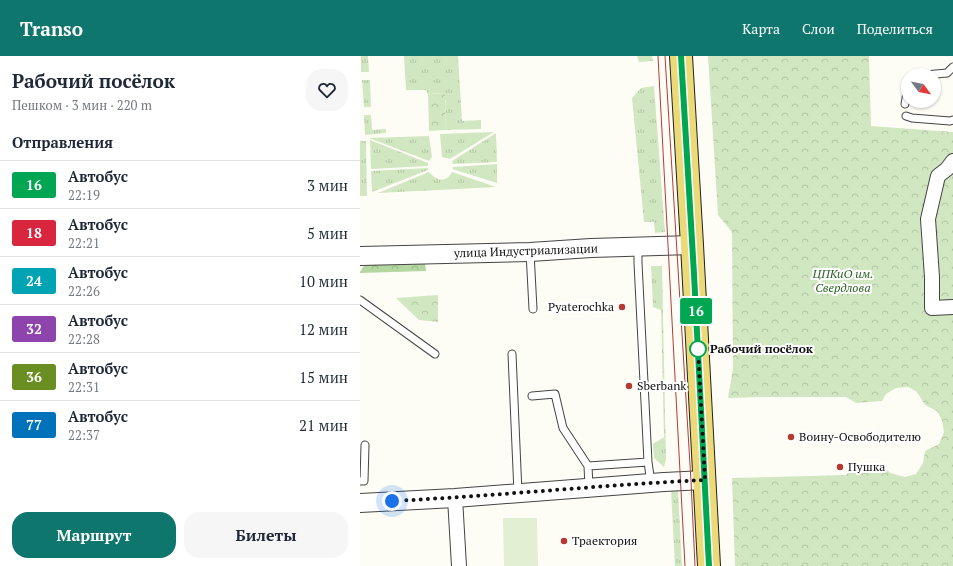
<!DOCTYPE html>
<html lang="ru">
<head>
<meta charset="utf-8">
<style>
	:root { --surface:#fff; --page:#f6f6f7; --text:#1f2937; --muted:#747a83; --line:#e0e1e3; --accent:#0f766e }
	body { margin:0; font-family:"PT Serif",serif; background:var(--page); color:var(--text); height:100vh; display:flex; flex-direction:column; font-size:15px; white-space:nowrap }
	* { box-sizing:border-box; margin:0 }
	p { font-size:13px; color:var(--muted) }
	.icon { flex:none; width:22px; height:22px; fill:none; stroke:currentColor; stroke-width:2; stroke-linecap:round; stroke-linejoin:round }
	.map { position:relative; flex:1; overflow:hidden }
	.panel { display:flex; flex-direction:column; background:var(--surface); width:360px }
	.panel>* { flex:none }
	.badge { padding:0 8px; border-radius:3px; font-size:14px; line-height:26px }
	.needle { width:26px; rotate:122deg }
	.fabs { position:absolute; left:541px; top:12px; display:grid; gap:8px }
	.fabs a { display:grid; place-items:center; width:40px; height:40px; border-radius:50%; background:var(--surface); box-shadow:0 1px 3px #0004; font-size:20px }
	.you { position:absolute; width:20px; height:20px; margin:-10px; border:3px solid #fff; border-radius:50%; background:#1a73e8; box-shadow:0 0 0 6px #1a73e833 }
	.map>.badge { position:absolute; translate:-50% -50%; box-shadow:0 0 0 2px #fff }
	h2 { padding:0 12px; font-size:15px; line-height:36px }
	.round { display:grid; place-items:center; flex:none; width:42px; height:42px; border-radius:16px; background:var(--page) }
	.overview { display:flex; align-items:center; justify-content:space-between; height:68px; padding:0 12px }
	h1 { font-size:19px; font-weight:700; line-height:30px }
	.button { display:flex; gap:8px; margin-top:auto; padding:8px 12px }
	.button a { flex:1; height:46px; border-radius:16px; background:var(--accent); color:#fff; font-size:16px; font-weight:700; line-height:46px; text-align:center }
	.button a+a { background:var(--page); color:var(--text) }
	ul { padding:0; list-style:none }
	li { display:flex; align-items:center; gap:12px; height:48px; padding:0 12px; border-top:1px solid var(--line) }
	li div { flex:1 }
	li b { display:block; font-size:15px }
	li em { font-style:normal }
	li .badge { min-width:44px; font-weight:700; text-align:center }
	header { display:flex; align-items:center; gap:24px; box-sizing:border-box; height:56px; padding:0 20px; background:var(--accent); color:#fff }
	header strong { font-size:19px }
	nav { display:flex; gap:22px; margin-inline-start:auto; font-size:14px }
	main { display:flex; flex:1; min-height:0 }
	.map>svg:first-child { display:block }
	.grass { fill:url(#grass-tufts) }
	.forest { fill:url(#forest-crowns) }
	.park { fill:url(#park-crowns) }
	.pitch { fill:#e2efd2 }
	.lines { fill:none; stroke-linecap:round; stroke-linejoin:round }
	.service-casing { stroke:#444; stroke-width:9 }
	.minor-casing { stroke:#444; stroke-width:16 }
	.tertiary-casing { stroke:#444; stroke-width:20 }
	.primary-casing { stroke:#222; stroke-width:24 }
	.service { stroke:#fff; stroke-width:7 }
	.minor { stroke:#fff; stroke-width:14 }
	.tertiary { stroke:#fff; stroke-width:18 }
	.primary { stroke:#ecda78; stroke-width:22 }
	.tram { stroke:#b53a34; stroke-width:1 }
	.line-casing { stroke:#fff; stroke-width:9 }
	.line { stroke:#00a651; stroke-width:6 }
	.walk { stroke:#111; stroke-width:4; stroke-dasharray:0 7.2 }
	.poi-dot { fill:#b53a34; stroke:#fff; stroke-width:1.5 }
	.stop-dot { fill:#fff; stroke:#00a651; stroke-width:2 }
	.labels { text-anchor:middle; stroke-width:4; stroke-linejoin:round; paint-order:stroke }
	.street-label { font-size:12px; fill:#111; stroke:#fff }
	.park-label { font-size:12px; font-style:italic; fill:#2d6326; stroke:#fff }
	.poi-label { font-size:12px; fill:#111; stroke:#fff; text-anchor:start }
	.stop-label { font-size:12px; font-weight:bold; fill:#111; stroke:#fff; text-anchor:start }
</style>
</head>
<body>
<header>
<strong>Transo</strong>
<nav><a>Карта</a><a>Слои</a><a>Поделиться</a></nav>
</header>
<main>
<section class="panel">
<div class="overview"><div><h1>Рабочий посёлок</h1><p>Пешком · 3 мин · 220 m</p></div><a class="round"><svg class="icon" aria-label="heart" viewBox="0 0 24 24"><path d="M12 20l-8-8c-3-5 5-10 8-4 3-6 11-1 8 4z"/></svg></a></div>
<h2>Отправления</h2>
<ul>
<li><span class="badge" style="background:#00a651;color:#fff">16</span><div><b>Автобус</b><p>22:19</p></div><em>3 мин</em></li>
<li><span class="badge" style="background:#d7263d;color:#fff">18</span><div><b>Автобус</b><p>22:21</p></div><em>5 мин</em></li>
<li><span class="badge" style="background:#00a3b4;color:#fff">24</span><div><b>Автобус</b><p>22:26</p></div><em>10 мин</em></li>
<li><span class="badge" style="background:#8e44ad;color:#fff">32</span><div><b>Автобус</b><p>22:28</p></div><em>12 мин</em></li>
<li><span class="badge" style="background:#6b8e23;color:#fff">36</span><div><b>Автобус</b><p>22:31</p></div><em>15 мин</em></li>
<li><span class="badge" style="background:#0072bc;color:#fff">77</span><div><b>Автобус</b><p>22:37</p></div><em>21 мин</em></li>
</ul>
<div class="button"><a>Маршрут</a><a>Билеты</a></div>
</section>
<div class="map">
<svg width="593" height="510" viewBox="0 0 593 510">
	<defs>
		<pattern id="grass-tufts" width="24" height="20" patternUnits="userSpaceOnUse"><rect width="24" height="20" fill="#d1e7c1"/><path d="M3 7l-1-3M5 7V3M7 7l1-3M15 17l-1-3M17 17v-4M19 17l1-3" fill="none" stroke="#b2c5a5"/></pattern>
		<pattern id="forest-crowns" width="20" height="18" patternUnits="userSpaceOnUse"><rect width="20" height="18" fill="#b4d6a1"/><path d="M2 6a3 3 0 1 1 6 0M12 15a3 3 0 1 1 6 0" fill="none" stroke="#9ab78a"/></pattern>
		<pattern id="park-crowns" width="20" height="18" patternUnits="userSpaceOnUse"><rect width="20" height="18" fill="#d1e7c1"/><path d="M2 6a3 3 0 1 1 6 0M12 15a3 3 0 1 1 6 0" fill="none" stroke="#b2c5a5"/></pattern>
	</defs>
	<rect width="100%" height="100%" fill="#fefdf5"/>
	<path class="grass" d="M1,0h7l1,16h-8z
		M44,0h54l4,65 19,-1v9l-35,1 -1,-37 -17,1 -2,-4h-20z
		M277,0h15l1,5 -14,1z
		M2,24h8l1,27h-7z
		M294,30l11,146 -10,1 -1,-11h-10l-12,-124 9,-10z
		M4,59h7l1,15 14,-1v4l-21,2z
		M134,76l-44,27 -8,-2 -2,-23z
		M136,77l1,29 -44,2 -1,-3z
		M69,80l3,21 -3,4 -60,-23z
		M10,84l58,23v3l-57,3z
		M0,85h6l1,55h-7z
		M137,108v19l-45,-14 1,-2z
		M68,112v2l-56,22 -1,-21z
		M69,116c8,9 17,11 23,0l44,15 -118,6z
		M291,210h11l4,194 -2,7 -10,-9 -1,-14 11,-7 -3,-127 -8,-3z
		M311,434h7l4,76h-7z"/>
	<path class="forest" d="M65,206l1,9 -66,2v-1l5,-8z"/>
	<path class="park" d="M348,0h161l2,70 82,6v434h-218l-3,-88 114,-3 10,-11h26l8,9 15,4 11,-3 7,-11 2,-12 14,-7 5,-12 -2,-12 -5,-9 -12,-6 -8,-13 -9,-5 -12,1 -10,6 -4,7 -26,2 -10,-6h-84l-34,1 5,-29 -1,-137 -14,-17z
		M85,37l1,37 -17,1 -1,-37z
		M78,239v27l-19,-2 -23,-22z"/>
	<path class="pitch" d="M143,462h34l1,48h-34z"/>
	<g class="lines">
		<defs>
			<path id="service" d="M565,19l22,-2 6,-6
				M545,48l3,-17
				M546,60l6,2 38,3 3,-1
				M278,191v16l10,199 3,21
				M170,196l3,57
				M0,244l75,54
				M152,298l6,139
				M172,340l23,-2 8,34 25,38
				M0,425h4l1,-36
				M229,431l-1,-21 60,-4"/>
			<path id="minor" d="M593,105l-6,8 -9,7 -10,43 4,58v31l21,-1
				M95,442l4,68"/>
			<path id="tertiary" d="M0,200l170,-4 61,-4 101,-3
				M0,447l95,-5 209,-16 41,-2"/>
			<path id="primary" d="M321,0l11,189 17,321"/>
		</defs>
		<use href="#service" class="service-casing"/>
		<use href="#minor" class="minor-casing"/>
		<use href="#tertiary" class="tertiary-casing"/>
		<use href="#primary" class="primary-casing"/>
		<use href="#service" class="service"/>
		<use href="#minor" class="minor"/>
		<use href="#tertiary" class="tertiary"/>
		<use href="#primary" class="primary"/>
		<path class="tram" d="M298,0l27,510
			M305,0l26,425 4,85"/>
	</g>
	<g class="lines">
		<defs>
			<path id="line" d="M321,0l13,218 15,292"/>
		</defs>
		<use href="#line" class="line-casing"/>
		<use href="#line" class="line"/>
		<path class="walk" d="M32,445c104,-5 209,-16 313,-21l-7,-131"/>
	</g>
	<g class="poi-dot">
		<circle cx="262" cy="251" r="4"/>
		<circle cx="269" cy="330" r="4"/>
		<circle cx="431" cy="381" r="4"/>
		<circle cx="480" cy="411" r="4"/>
		<circle cx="204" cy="485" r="4"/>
	</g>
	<circle class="stop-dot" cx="338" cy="293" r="8"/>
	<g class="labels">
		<g class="street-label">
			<text transform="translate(166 195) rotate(-2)" y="4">улица Индустриализации</text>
		</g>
		<g class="park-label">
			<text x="483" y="222">ЦПКиО им.<tspan x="483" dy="14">Свердлова</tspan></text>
		</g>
		<g class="poi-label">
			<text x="254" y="255" text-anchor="end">Pyaterochka</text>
			<text x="277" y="334">Sberbank</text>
			<text x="439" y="385">Воину-Освободителю</text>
			<text x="488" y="415">Пушка</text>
			<text x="212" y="489">Траектория</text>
		</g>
		<g class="stop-label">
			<text x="350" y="297">Рабочий посёлок</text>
		</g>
	</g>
</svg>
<div class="fabs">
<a><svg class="needle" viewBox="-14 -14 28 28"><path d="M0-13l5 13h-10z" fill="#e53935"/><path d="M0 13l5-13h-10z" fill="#747a83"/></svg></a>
</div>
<div class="you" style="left:32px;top:445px"></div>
<b class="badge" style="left:336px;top:255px;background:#00a651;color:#fff">16</b>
</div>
</main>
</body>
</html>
